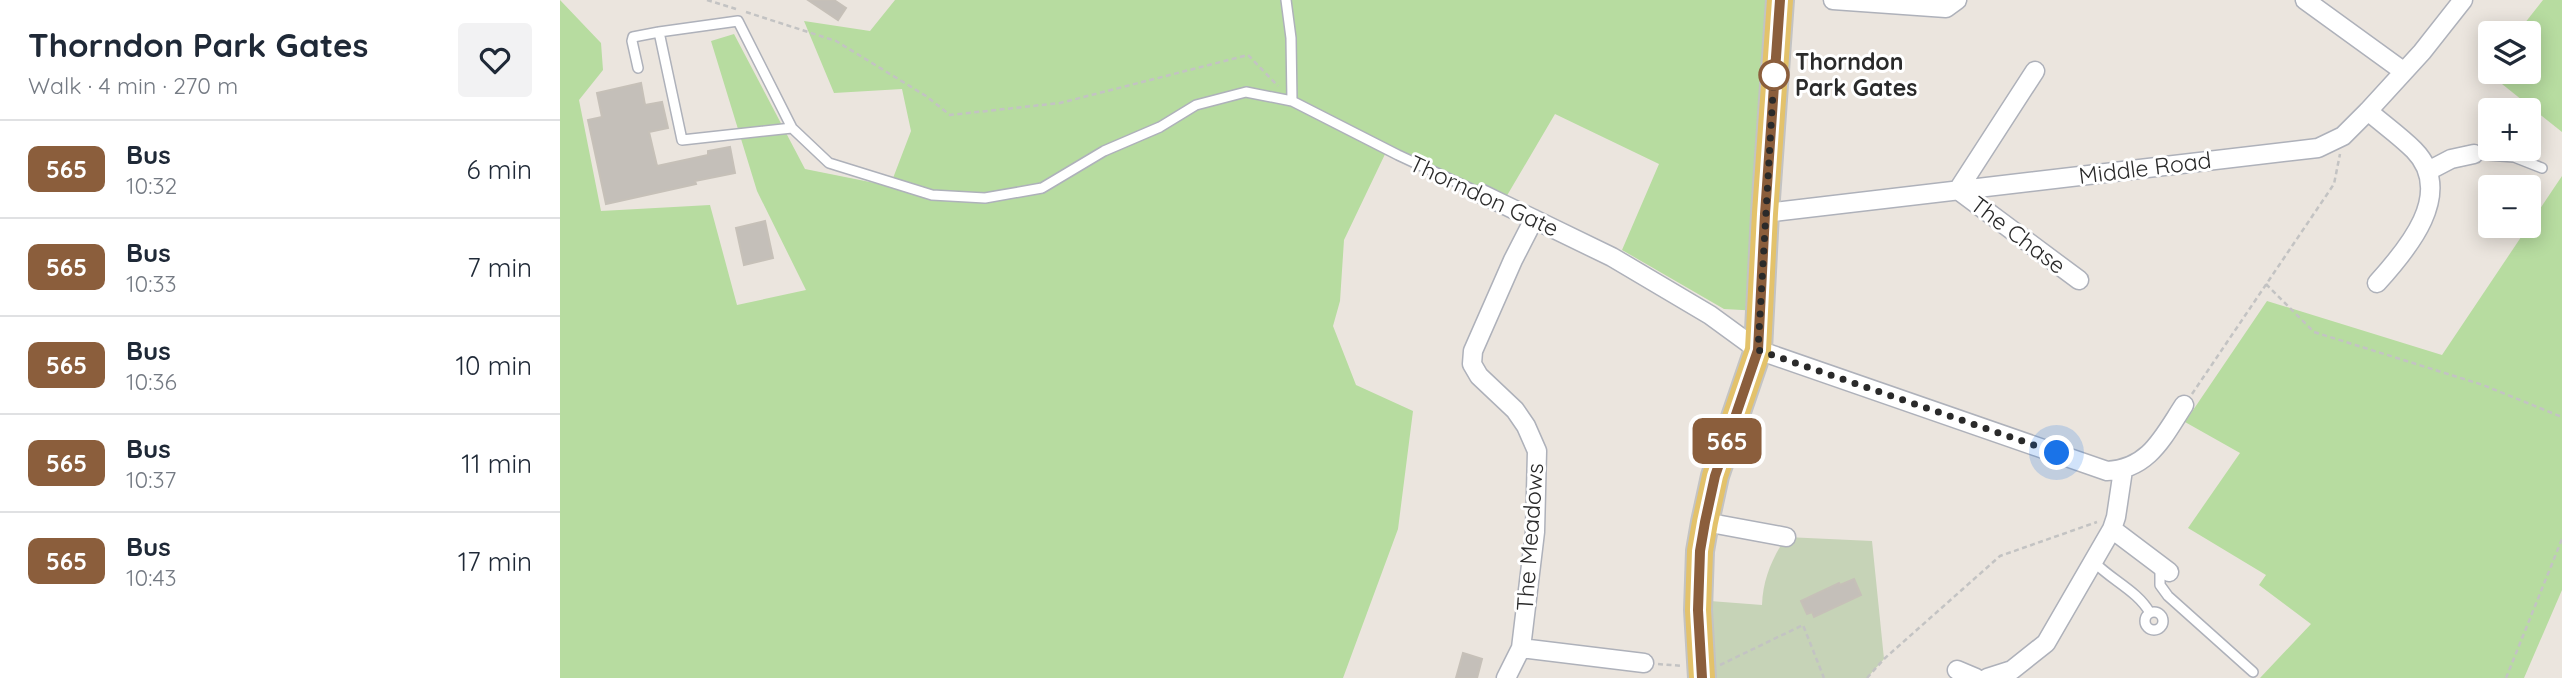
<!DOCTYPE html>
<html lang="en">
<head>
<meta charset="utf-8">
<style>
	:root { --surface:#fff; --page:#f2f2f3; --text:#1f2937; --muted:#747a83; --line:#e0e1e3 }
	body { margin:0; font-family:Quicksand,sans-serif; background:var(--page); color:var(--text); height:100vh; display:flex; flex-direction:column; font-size:26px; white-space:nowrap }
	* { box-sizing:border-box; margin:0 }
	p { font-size:23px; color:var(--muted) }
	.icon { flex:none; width:38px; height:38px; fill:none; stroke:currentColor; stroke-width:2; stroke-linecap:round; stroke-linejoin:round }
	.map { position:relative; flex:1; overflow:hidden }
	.panel { display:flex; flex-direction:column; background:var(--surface); width:560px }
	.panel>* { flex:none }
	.badge { padding:0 14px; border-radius:10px; font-size:24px; line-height:46px }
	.controls { position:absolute; left:1918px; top:21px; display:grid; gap:14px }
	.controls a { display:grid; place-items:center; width:63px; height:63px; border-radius:7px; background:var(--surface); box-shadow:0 4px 18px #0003; font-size:35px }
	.you { position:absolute; width:35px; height:35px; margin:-18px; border:5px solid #fff; border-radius:50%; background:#1a73e8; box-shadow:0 0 0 10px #1a73e833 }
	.map>.badge { position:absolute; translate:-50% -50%; box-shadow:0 0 0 4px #fff }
	.round { display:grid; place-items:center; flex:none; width:74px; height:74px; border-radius:7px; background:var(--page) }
	.overview { display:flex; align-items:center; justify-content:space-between; height:119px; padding:0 28px }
	h1 { font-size:33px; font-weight:700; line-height:52px }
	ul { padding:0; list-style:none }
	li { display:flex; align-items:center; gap:21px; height:98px; padding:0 28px; border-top:2px solid var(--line) }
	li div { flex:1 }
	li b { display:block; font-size:26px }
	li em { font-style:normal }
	li .badge { min-width:77px; font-weight:700; text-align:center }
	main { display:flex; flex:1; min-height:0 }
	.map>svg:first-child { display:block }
	.green { fill:#b7dca0 }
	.cemetery { fill:#c6d3b7 }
	.building { fill:#c4bfb9; stroke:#c6c0b8; stroke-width:2 }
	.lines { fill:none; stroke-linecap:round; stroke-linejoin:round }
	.lane-casing { stroke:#aeb1ba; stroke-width:12 }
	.street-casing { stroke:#aeb1ba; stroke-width:21 }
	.primary-casing { stroke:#c3c3c3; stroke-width:30 }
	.path { stroke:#c3c3c3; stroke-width:2.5; stroke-dasharray:5 3.5; stroke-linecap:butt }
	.lane { stroke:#fff; stroke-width:9 }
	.street { stroke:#fff; stroke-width:18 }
	.primary { stroke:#e3c26b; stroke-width:26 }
	.line-casing { stroke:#fff; stroke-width:16 }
	.line { stroke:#8b5e3c; stroke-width:10 }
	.walk { stroke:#2a2a2a; stroke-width:7; stroke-dasharray:0 12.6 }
	.stop-dot { fill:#fff; stroke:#8b5e3c; stroke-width:3.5 }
	.labels { text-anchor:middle; stroke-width:6; stroke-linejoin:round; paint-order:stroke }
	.stop-label { font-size:23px; font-weight:bold; fill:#2a2a2a; stroke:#fff; text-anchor:start }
	.street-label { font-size:23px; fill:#2a2a2a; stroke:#fff }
</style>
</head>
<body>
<main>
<section class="panel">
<div class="overview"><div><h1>Thorndon Park Gates</h1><p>Walk · 4 min · 270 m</p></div><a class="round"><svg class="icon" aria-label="heart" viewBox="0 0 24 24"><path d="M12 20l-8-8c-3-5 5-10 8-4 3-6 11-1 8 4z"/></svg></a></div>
<ul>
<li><span class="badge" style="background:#8b5e3c;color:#fff">565</span><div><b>Bus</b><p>10:32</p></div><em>6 min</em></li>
<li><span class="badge" style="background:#8b5e3c;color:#fff">565</span><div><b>Bus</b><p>10:33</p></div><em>7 min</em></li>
<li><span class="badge" style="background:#8b5e3c;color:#fff">565</span><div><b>Bus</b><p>10:36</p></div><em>10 min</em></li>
<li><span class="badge" style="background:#8b5e3c;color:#fff">565</span><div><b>Bus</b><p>10:37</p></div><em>11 min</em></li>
<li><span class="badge" style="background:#8b5e3c;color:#fff">565</span><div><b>Bus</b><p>10:43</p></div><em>17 min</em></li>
</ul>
</section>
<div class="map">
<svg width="2002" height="678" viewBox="0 0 2002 678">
	<rect width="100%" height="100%" fill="#ebe5de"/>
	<path class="green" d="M0,0l41,43 2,27 -24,30 22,111 109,-6 27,100 69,-15 -49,-99 -46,-150 23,-7 71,135 85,17 21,-55 -9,-42 -68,4 -30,-72 66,10 25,-31h885l-20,311 -36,-2 -102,-59 37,-86 -104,-50 -53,90 -115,-54 -43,90 -4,61 -7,25 23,59 57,26 -15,118 -55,149h-783z
		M1983,0h19v132l-75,-60 3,-4v4h39v-39h-12z
		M2002,176v414l-38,88h-264l51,-54 -52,-39 7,-10 -78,-47 52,-75 -55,-31 82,-121 175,54z"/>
	<path class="cemetery" d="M1226,537l86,4 12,118 -17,19h-152l-5,-77 52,4c1,-26 10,-46 24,-68z"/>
	<path class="building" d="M248,0h26l12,8 -8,12z
		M81,83l4,22 17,-3 6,26 -19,4 8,34 51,-11v-4l22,-4 5,26 -40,8 1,3 -90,20 -18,-84 14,-3 -5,-24z
		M205,221l8,37 -29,7 -8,-37z
		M1294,579l7,16 -47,22 -2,-5 -5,2 -6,-13 38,-18 1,2z
		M903,653l19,6 -5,19h-21z"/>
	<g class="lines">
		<defs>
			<path id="lane" d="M726,0l5,38 1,63
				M78,68l-6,-27 1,-4 26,-5
				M232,128l-110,12 -23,-108 79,-11 54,107 37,35 103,32 53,3 57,-10 62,-37 56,-24 36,-22 50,-13 46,9 106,54 84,39
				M1914,154l40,3 28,11
				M1533,561c18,19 45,30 57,52
				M1600,566v19l8,11 85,76
				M1585 621a9 9 0 1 1 18 0a9 9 0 1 1-18 0Z"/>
			<path id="street" d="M1273,0l113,8 11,-8
				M1745,0l98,71
				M1475,71l-77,119 121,90
				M1808,111c15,13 32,25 46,39 42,43 -7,100 -37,133
				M1868,171l23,-12 23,-5
				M922,194l130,63 98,58 48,35 349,121c42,-2 56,-34 77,-66
				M1205,213l553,-65 25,-12 25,-25 54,-59 41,-52
				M1145,522l81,15
				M1552,529l57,43
				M961,648l123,15
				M1397,670l19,8
				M946,678l15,-30 14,-116 2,-81 -11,-25 -11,-16 -36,-34 -7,-12 1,-13 40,-91 21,-41
				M1427,678l25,-8 34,-27 66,-114 4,-12 7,-47"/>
			<path id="primary" d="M1142,678l-4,-68 2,-59 5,-29 10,-46 43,-126 7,-137 15,-213"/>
		</defs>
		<use href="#lane" class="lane-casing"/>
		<use href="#street" class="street-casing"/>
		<use href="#primary" class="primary-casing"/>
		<path class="path" d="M147,0l29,9
			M186,12l90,29 90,55 24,19 110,-12 188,-48 30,31
			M1706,284l48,48 169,53 79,32
			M1632,394l142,-210 6,-30
			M1098,664l25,2
			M1160,665l83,-40 21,53
			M1307,678l17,-19 116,-103 97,-34
			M1946,678l56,-139"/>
		<use href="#lane" class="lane"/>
		<use href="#street" class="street"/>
		<use href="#primary" class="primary"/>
	</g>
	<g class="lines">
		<defs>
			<path id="line" d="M1142,678l-4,-68 2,-59 5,-29 10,-46 43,-126 7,-136 15,-214"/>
		</defs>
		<use href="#line" class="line-casing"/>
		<use href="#line" class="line"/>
		<path class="walk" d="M1214,75l-16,275 299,103"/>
	</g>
	<circle class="stop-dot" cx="1214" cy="75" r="14"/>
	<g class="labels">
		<g class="stop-label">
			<text x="1235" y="70">Thorndon<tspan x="1235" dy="26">Park Gates</tspan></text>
		</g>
		<g class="street-label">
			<text transform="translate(1585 168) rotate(-7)" y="8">Middle Road</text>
			<text transform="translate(924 196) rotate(25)" y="8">Thorndon Gate</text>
			<text transform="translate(1458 235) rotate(37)" y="8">The Chase</text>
			<text transform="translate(970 537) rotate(-86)" y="8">The Meadows</text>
		</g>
	</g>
</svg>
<div class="controls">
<a><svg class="icon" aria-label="layers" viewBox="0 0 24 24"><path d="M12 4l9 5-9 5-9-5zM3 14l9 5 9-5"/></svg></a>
<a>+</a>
<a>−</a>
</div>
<div class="you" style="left:1497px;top:453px"></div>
<b class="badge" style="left:1167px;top:441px;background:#8b5e3c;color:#fff">565</b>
</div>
</main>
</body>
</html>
